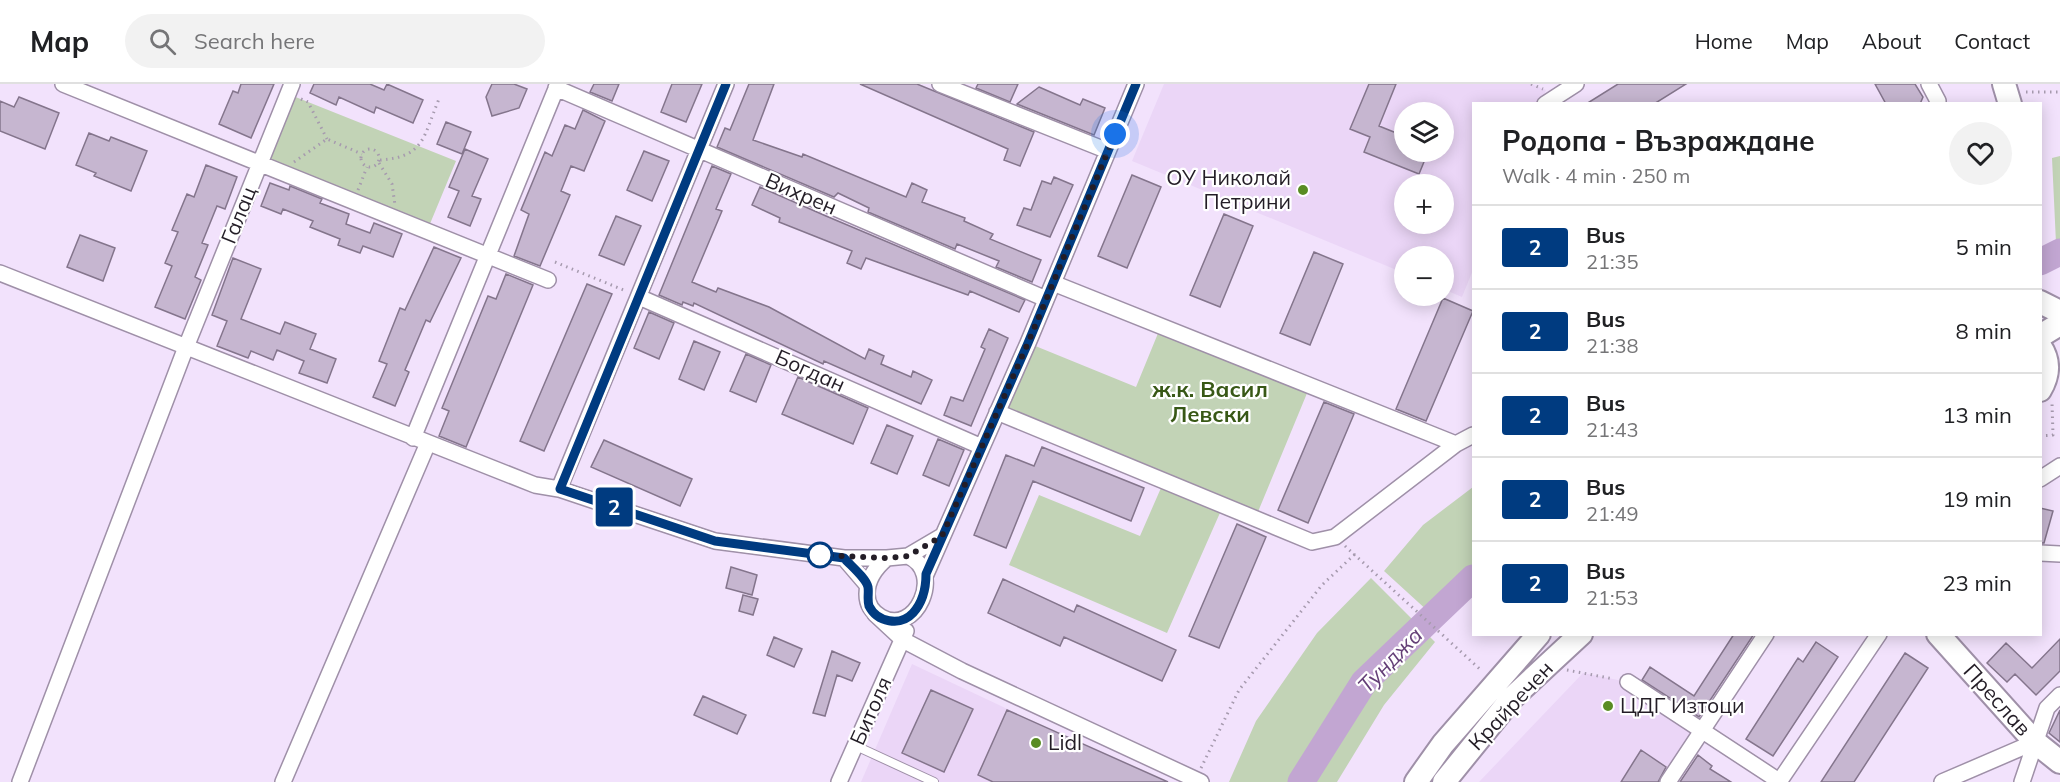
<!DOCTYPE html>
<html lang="en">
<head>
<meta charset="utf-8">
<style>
	:root { --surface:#fff; --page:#f2f2f2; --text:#202124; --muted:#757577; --line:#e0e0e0 }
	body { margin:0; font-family:Mulish,sans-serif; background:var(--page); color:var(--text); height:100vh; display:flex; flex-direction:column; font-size:22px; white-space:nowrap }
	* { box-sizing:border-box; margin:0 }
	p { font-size:20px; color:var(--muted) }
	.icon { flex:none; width:33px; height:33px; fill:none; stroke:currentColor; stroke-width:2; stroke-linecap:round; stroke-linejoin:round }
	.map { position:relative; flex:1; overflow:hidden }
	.details { position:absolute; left:1472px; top:18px; width:570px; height:534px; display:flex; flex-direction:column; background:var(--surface); border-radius:0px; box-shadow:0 3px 15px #0003 }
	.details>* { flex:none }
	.badge { padding:0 12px; border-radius:4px; font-size:21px; line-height:39px }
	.tools { position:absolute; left:1394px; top:18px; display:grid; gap:12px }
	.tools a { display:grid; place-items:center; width:60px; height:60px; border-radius:50%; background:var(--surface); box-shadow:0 3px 15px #0003; font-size:30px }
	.you { position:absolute; width:30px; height:30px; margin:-15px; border:4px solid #fff; border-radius:50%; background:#1a73e8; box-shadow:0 0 0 9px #1a73e833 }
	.map>.badge { position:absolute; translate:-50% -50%; box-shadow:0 0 0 3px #fff }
	.round { display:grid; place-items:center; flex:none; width:63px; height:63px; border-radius:32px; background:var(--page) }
	.overview { display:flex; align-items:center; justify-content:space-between; height:102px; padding:0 30px }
	h1 { font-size:28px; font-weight:700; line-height:45px }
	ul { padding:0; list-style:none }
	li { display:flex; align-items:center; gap:18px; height:84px; padding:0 30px; border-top:2px solid var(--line) }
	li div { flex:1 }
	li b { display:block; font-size:22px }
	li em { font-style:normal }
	li .badge { min-width:66px; font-weight:700; text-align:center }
	header { display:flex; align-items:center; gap:36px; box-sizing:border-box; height:84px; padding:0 30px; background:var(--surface); border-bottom:2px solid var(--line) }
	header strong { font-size:28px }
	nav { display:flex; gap:33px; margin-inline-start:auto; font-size:21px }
	.search { width:420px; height:54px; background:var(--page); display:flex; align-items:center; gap:15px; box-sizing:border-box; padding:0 21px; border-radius:33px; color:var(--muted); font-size:22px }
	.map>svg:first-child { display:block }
	.built { fill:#ebd6f7; fill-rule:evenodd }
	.green { fill:#c2d3b6 }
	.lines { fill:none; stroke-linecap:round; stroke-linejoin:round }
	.river { stroke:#c2a6d2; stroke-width:27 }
	.building { fill:#c6b6d0; stroke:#84758c; stroke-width:1.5 }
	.lane-casing { stroke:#9f90a8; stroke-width:10 }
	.street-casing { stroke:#9f90a8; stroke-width:18 }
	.secondary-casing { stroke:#9f90a8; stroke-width:26 }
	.path { stroke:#a69aae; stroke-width:3; stroke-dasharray:1.5 4.5; stroke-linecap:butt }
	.lane { stroke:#fff; stroke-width:8 }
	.street { stroke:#fff; stroke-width:15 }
	.secondary { stroke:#fff; stroke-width:22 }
	.line-casing { stroke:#fff; stroke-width:14 }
	.line { stroke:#003b80; stroke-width:9 }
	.walk { stroke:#231d26; stroke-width:6; stroke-dasharray:0 10.8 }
	.poi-dot { fill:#598c23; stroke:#fff; stroke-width:2 }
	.stop-dot { fill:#fff; stroke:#003b80; stroke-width:3 }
	.labels { text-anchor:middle; stroke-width:4.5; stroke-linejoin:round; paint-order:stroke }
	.poi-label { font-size:21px; fill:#231d26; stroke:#fff; text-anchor:start }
	.street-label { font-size:21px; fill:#231d26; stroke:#fff }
	.neighbourhood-label { font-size:22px; font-weight:bold; fill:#385816; stroke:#fff }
	.water-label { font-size:22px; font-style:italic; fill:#643f77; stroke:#fff }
</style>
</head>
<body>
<header>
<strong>Map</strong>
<div class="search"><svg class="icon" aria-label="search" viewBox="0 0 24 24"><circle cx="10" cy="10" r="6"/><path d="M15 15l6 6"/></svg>Search here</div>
<nav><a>Home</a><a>Map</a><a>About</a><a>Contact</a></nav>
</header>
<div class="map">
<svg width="2060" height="698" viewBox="0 0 2060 698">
	<rect width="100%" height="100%" fill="#f2e2fc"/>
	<path class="built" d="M1164,0h367l15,6 -5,13 -68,1v166l-11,27 -19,-8v-33h-39v17l-272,-112zM1404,28h39v40h-39zM1404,100h39v40h-39z
		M912,580l250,118h-301z
		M1583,589l45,9 74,49 -34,51h-189z"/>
	<path class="green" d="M288,10l168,67 -29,70 -167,-68z
		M2060,72v106l-3,2 -5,-106z
		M1161,242l149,60 -55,133 -32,-13 -56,127 -158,-68 30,-70 101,41 24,-55 -167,-69 31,-69 108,44z
		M1473,403v107l-32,29 -57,-52 39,-46z
		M1371,494l64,64 -51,63 -47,77h-108l27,-61 61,-88z"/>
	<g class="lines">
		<path class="river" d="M2040,178l20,-10
			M1301,698l63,-100 109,-104"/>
	</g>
	<path class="building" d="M241,0h33l-23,54 -32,-14 14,-33 5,2z
		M314,0h56l14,6 3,-6 36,16 -10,23 -37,-16 -2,6 -35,-16 -3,8 -26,-12z
		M492,0h22l13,5 -8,19 -27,8 -6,-19z
		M594,0h25l-7,17 -22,-9z
		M672,0h30l-16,38 -25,-10z
		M749,0h25l-21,56 49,17 1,-3 103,43 6,-14 15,7 -5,12 43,16 -1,3 29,13 -3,5 51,21 -9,22 -36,-15 3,-6 -42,-17 -2,5 -87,-37 1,-4 -31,-15 -4,4 -117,-50 8,-19 5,2z
		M860,0h57l117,48 -14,34 -16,-6 4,-11z
		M978,0h40l-8,18 -34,-14z
		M1369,0h27l-17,42 25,10v16h24l-9,22 -55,-22 6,-15 -20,-8z
		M1618,0h68l-32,20h-68z
		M1875,0h40l8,13 -3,7h-34z
		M1039,3l41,18 3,-6 22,9 -11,27 -77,-31z
		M19,13l40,16 -14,36 -45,-18v-30l14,6z
		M583,26l22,11 -21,50 -13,-5 -10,25 9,4 -30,71 -26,-10 15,-42 -8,-4 24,-58 7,4 13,-31 10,4z
		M446,38l25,10 -9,22 -25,-10z
		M89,49l20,8 2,-4 36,14 -16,40 -37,-15 2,-3 -20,-8z
		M465,65l23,10 -16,37 9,3 -11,27 -22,-9 11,-26 -10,-4z
		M644,67l25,10 -17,40 -25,-11z
		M206,81l31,12 -12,32 -8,-3 -15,37 6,2 -13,32 6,3 -16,39 -30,-12 17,-41 -7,-3 13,-31 -6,-2 15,-36 7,3z
		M712,82l19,8 -15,35 6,2 -30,71 24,10 2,-4 51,19 96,52 4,-10 15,7 -3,8 30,13 2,-6 19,9 -11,24 -97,-43 -1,3 -129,-61 -1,3 -10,-4 -1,3 -23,-10z
		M1132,91l29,12 -34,81 -29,-12z
		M1054,93l19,8 -23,52 -33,-12 7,-17 7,2 11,-29 9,3z
		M270,99l19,7 1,-4 32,13 -2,4 29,11 -3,10 24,9 4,-10 28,11 -9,23 -30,-11 -3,7 -22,-8 2,-6 -30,-12 3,-6 -30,-12 -2,5 -20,-8z
		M760,103l66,29 199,84 -6,12 -49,-21 -2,4 -102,-37 -5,11 -14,-6 5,-12 -73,-29 1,-4 -28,-13z
		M1224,130l29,12 -33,81 -30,-12z
		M616,132l25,10 -17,39 -25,-10z
		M80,151l35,13 -12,33 -36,-14z
		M434,163l27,11 -31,64 -4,-2 -21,50 4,2 -14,34 -22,-9 14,-33 -8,-3 21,-53 5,2z
		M1314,168l29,12 -33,81 -30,-12z
		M233,174l28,11 -20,50 39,15 5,-12 31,12 -6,15 26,10 -9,24 -28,-10 5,-12 -27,-11 -4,10 -22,-9 -3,7 -31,-12 10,-25 -15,-6z
		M506,190l27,11 -67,162 -27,-11 10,-25 -7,-3 46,-112 8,3z
		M587,200l25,10 -68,157 -24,-10z
		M1443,214l30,13 -47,110 -30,-12z
		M649,228l25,11 -15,36 -25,-11z
		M989,245l19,9 -37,88 -27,-11 7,-18 12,4 22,-52 -4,-2z
		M694,257l26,11 -16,38 -25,-11z
		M746,270l25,11 -15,37 -26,-11z
		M798,293l70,31 -15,36 -71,-30z
		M1324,318l30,12 -46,109 -30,-13z
		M887,341l26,11 -16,38 -26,-11z
		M938,355l26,11 -15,36 -26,-11z
		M604,356l88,39 -12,27 -89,-39z
		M1042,363l102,41 -13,33 -98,-40 -27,67 -32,-13 32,-80 28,11z
		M2040,424l13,3 -9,32h-4z
		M1237,440l29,13 -47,111 -30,-12z
		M731,483l26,8 -5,20 -26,-7z
		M1003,495l71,33 3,-7 99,45 -14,31 -98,-44 -4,9 -72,-33z
		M743,511l15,4 -5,16 -14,-4z
		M1734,550h20l-55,83 -57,-37 8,-13 44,29z
		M774,553l28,12 -8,18 -27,-12z
		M2060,555v32l-24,24 -21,-21 -8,8 -20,-19 19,-20 26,25z
		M1816,558l22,15 -65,99 -27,-17 52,-81 5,4z
		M832,567l28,12 -8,18 -15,-6 -12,41 -12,-3z
		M1905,569l23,15 -74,114h-33z
		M931,606l42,19 -29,63 -42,-19z
		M703,612l43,19 -9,19 -43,-19z
		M1007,626l161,72h-175l-15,-7z
		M2060,626v32l-11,-9z
		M1641,666l25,17 -8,15h-37z
		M1698,671l14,11 -2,3 21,13h-51z"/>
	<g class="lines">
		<defs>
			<path id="lane" d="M856,662l78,36"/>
			<path id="street" d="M63,0l485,196
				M940,0l168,67
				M1929,0l9,17 -1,3
				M556,4l490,211
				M1545,20l31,-20
				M0,189l535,212 24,4 156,52 129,17h43
				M1053,199l403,161
				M639,213l343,150
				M997,328l315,130 23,-5 121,-93 17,-9
				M413,354l145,-354
				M2040,395l20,-13
				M559,405l167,-405
				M2040,469l20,1
				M908,472c37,16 8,81 -27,61 -9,-5 -14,-12 -14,-23 0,-15 8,-26 20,-36z
				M908,472l34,-20
				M844,474l24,28
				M926,490l102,-231 108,-259
				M875,530l28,26 59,31 239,111
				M1628,598l151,99
				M20,698l166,-435 106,-263
				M283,698l145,-339
				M839,698l67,-151
				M1668,698l98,-148
				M1779,698l100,-148
				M1942,698l93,-40
				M2022,698l25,-74 13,-13"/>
			<path id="secondary" d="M2004,0l6,20
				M2040,218l20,10
				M2040,252l20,-12
				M2040,262c10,15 9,29 0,44
				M1938,550l97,108 25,20
				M1416,698l27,-38 96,-110
				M1444,698l68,-84 69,-64"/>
		</defs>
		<use href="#lane" class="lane-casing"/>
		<use href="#street" class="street-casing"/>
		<use href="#secondary" class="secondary-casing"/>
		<path class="path" d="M1531,0l12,5
			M2026,8h34
			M301,15l7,3 19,37
			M361 74a9 9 0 1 1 18 0a9 9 0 1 1-18 0Z
			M380,76c45,-3 43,-23 59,-61
			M294,78l33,-23 35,15
			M379,79l13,21 3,21
			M358,106l9,-23
			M555,178l71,29
			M2040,352l13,-1 -1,-32
			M1345,462l137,125
			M1567,586l47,9
			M1201,684l38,-78 83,-105 33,-31"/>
		<use href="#lane" class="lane"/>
		<use href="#street" class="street"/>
		<use href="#secondary" class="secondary"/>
	</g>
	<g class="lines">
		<defs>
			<path id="line" d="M726,0l-166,405 155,52 129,17c6,7 22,20 24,29 1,6 -1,12 1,19 8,16 31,21 44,7 10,-11 13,-24 13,-39l102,-231 108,-259"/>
		</defs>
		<use href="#line" class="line-casing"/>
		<use href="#line" class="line"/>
		<path class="walk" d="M820,471l67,3 21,-2 34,-20 86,-193 87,-209"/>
	</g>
	<g class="poi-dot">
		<circle cx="1303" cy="106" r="6"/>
		<circle cx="1608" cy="622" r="6"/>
		<circle cx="1036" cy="659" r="6"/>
	</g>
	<circle class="stop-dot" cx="820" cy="471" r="12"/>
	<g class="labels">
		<g class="poi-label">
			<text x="1291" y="101" text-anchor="end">ОУ Николай<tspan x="1291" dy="24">Петрини</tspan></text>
			<text x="1620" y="629">ЦДГ Изтоци</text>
			<text x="1048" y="666">Lidl</text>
		</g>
		<g class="street-label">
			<text transform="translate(801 110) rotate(23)" y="7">Вихрен</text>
			<text transform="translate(239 131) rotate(-68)" y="7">Галац</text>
			<text transform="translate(810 287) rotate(24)" y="7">Богдан</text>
			<text transform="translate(1997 616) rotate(48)" y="7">Преслав</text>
			<text transform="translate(1511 622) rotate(-47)" y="7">Крайречен</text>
			<text transform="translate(871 627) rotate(-66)" y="7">Битоля</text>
		</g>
		<g class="neighbourhood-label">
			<text x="1210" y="313">ж.к. Васил<tspan x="1210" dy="25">Левски</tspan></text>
		</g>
		<g class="water-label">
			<text transform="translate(1390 576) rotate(-46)" y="8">Тунджа</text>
		</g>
	</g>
</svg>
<div class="tools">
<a><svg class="icon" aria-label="layers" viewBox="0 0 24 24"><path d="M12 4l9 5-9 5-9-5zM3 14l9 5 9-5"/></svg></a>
<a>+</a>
<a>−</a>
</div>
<div class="you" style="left:1115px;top:50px"></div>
<b class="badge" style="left:614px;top:423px;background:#003b80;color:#fff">2</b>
<section class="details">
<div class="overview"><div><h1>Родопа - Възраждане</h1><p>Walk · 4 min · 250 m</p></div><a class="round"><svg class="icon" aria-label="heart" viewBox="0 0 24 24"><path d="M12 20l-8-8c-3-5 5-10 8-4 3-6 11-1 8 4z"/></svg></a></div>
<ul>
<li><span class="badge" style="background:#003b80;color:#fff">2</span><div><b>Bus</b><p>21:35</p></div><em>5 min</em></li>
<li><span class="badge" style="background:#003b80;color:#fff">2</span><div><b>Bus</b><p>21:38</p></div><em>8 min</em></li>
<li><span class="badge" style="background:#003b80;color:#fff">2</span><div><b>Bus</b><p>21:43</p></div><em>13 min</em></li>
<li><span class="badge" style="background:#003b80;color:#fff">2</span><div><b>Bus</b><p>21:49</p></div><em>19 min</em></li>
<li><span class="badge" style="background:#003b80;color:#fff">2</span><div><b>Bus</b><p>21:53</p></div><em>23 min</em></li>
</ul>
</section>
</div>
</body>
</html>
